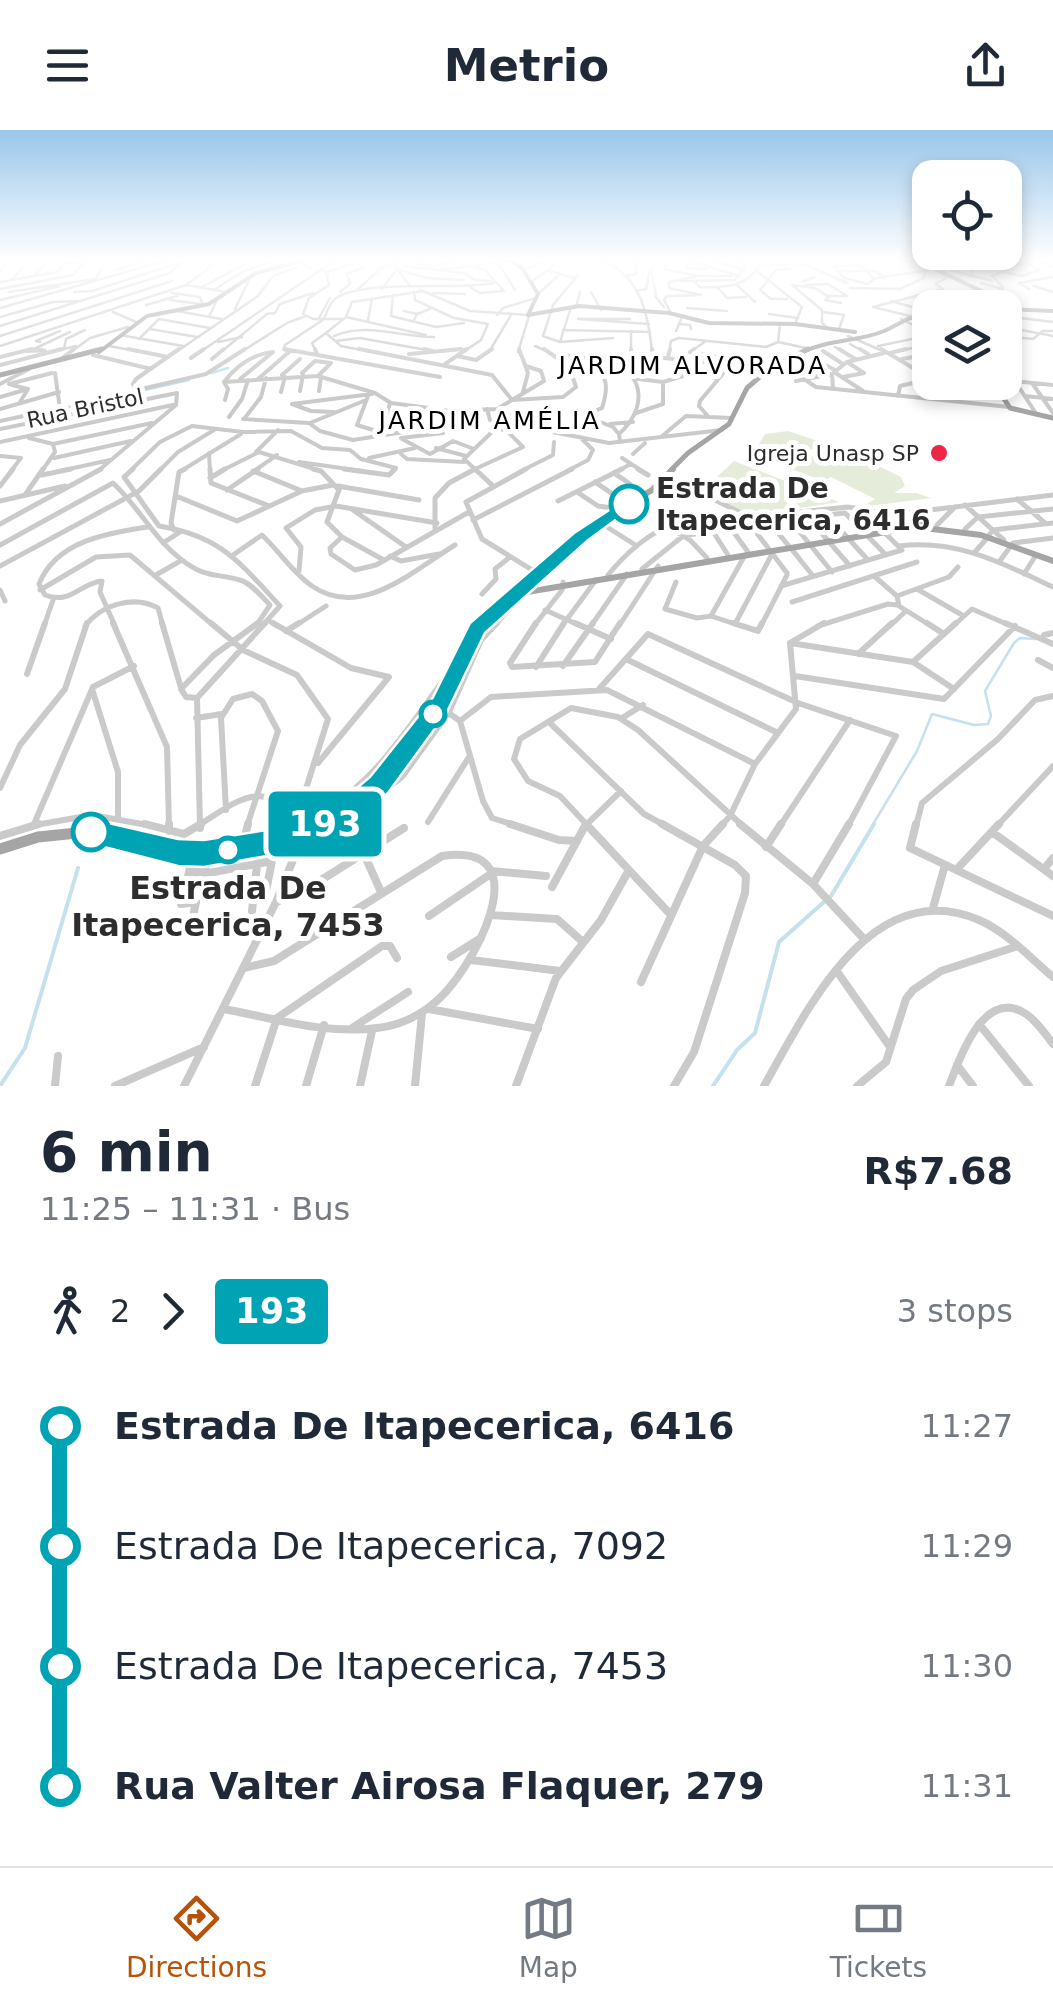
<!DOCTYPE html>
<html lang="en">
<head>
<meta charset="utf-8">
<style>
	:root { --surface:#fff; --page:#f2f2f3; --text:#1f2937; --muted:#747a83; --line:#e0e1e3; --accent:#b45309 }
	body { margin:0; font-family:"DejaVu Sans",sans-serif; background:var(--page); color:var(--text); height:100vh; display:flex; flex-direction:column; font-size:38px; white-space:nowrap }
	* { box-sizing:border-box; margin:0 }
	p { font-size:32px; color:var(--muted) }
	.icon { flex:none; width:55px; height:55px; fill:none; stroke:currentColor; stroke-width:2; stroke-linecap:round; stroke-linejoin:round }
	.map { position:relative; height:956px; overflow:hidden }
	.panel { display:flex; flex-direction:column; background:var(--surface); flex:1 }
	.panel>* { flex:none }
	.badge { padding:0 20px; border-radius:8px; font-size:35px; line-height:65px }
	.tools { position:absolute; left:912px; top:30px; display:grid; gap:20px }
	.tools a { display:grid; place-items:center; width:110px; height:110px; border-radius:20px; background:var(--surface); box-shadow:0 5px 15px #0003; font-size:50px }
	.map>.badge { position:absolute; translate:-50% -50%; box-shadow:0 0 0 5px #fff }
	.legs { display:flex; align-items:center; gap:15px; height:110px; padding:0 40px; font-size:32px }
	.legs p { margin-inline-start:auto }
	.summary { display:flex; align-items:center; justify-content:space-between; height:170px; padding:0 40px }
	h1 { font-size:55px; font-weight:600; line-height:75px }
	ul { padding:0 40px; list-style:none }
	li { display:flex; align-items:center; gap:35px; height:120px; font-size:38px }
	li i { display:grid; place-items:center; width:15px; height:100%; margin:0 12px; background:currentColor }
	li i::after { content:''; width:25px; height:25px; margin:-12px; border:8px solid; border-radius:50%; background:var(--surface) }
	li p { margin-inline-start:auto }
	li:first-child i { background:linear-gradient(#0000 50%,currentColor 0) }
	li:last-child i { background:linear-gradient(currentColor 50%,#0000 0) }
	header { display:flex; justify-content:space-between; align-items:center; height:130px; padding:0 40px; background:var(--surface); font-size:45px; font-weight:600 }
	.tab-bar { display:flex; justify-content:space-around; align-items:center; height:140px; border-top:2px solid var(--line); background:var(--surface); font-size:28px; color:var(--muted) }
	.tab-bar a { display:grid; justify-items:center; gap:5px }
	.tab-bar .active { color:var(--accent) }
	.map>svg:first-child { display:block }
	.green { fill:#e5ecd9 }
	.lines { fill:none; stroke-linecap:round; stroke-linejoin:round }
	.stream-far1 { stroke:#c4e1ed; stroke-width:2.5 }
	.stream { stroke:#c4e1ed; stroke-width:4 }
	.minor-far4 { stroke:#cacaca; stroke-width:2.5 }
	.minor-far3 { stroke:#cacaca; stroke-width:4 }
	.minor-far2 { stroke:#cacaca; stroke-width:5 }
	.minor-far1 { stroke:#cacaca; stroke-width:6 }
	.minor { stroke:#cacaca; stroke-width:8 }
	.major-far4 { stroke:#a5a5a5; stroke-width:4 }
	.major-far3 { stroke:#a5a5a5; stroke-width:5 }
	.major-far2 { stroke:#a5a5a5; stroke-width:6 }
	.major-far1 { stroke:#a5a5a5; stroke-width:9 }
	.major { stroke:#a5a5a5; stroke-width:11 }
	.line-1 { fill:#00a3b4; stroke:#fff; stroke-width:2.5 }
	.poi-dot { fill:#ee2547; stroke:#fff; stroke-width:4 }
	.stop-1-dot { fill:#fff; stroke:#00a3b4; stroke-width:5 }
	.labels { text-anchor:middle; stroke-width:10; stroke-linejoin:round; paint-order:stroke }
	.far-street-label { font-size:22px; fill:#2d2d2d; stroke:#fff }
	.far-poi-label { font-size:22px; fill:#2d2d2d; stroke:#fff; text-anchor:end }
	.far-neighbourhood-label { font-size:25px; letter-spacing:2.5px; fill:#000; stroke:#fff }
	.stop-label { font-size:28px; font-weight:bold; fill:#2d2d2d; stroke:#fff; text-anchor:start }
	.near-stop-label { font-size:32px; font-weight:bold; fill:#2d2d2d; stroke:#fff }
</style>
</head>
<body>
<header><svg class="icon" aria-label="menu" viewBox="0 0 24 24"><path d="M4 6h16M4 12h16M4 18h16"/></svg>Metrio<svg class="icon" aria-label="share" viewBox="0 0 24 24"><path d="M12 15V3M7 8l5-5 5 5M5 13v7h14v-7"/></svg></header>
<div class="map">
<svg width="1053" height="956" viewBox="0 0 1053 956">
	<rect width="100%" height="100%" fill="#fff"/>
	<path class="green" d="M788,301l33,11 -13,10 12,11 2,-13h24l55,27 4,9 -11,7h22l15,5 -69,9 13,-8 -44,-22 -7,4 -66,-24 3,-8 -4,-2 8,-13z
		M734,331l105,41 -90,14 -46,-26z"/>
	<g class="lines">
		<path class="stream-far1" d="M656,165l-5,-25 9,-11
			M211,243l17,-5
			M60,279l129,-29
			M872,696l45,-75 15,-37 42,11 14,-1 3,-8 -6,-25 29,-48 6,-5 15,1"/>
		<path class="stream" d="M831,766l43,-72
			M0,956l25,-38 53,-180
			M713,956l24,-36 18,-17 24,-91 46,-41"/>
		<path class="minor-far4" d="M314,129l6,4
			M396,129l1,10 13,17
			M420,129l-2,5 14,2 31,-7
			M425,129h9
			M597,129c43,14 51,52 55,93
			M709,129l35,11
			M826,129l18,19 23,6 9,-6 54,-8
			M855,129l19,20
			M888,129l27,2
			M1036,129l17,9
			M299,131l11,7
			M634,131l13,-1
			M691,131l48,15
			M691,131l-5,7 20,1
			M120,132l10,-3
			M491,132l10,5 14,23
			M66,133l20,-1
			M792,134l15,1 40,18
			M403,136l61,7 11,7 16,1
			M473,136l12,4 19,21
			M835,136l23,-1
			M321,139l5,3 3,13 -20,13 -6,16 10,5h30
			M116,140l33,-11
			M437,140l73,-9
			M524,140l27,-11
			M950,140l23,-9 48,4
			M950,140l42,11
			M0,141l11,-12
			M549,141l26,7
			M837,141h39l9,7
			M326,142l29,-9
			M758,142l44,35 -7,17
			M1004,142l18,4 17,-6 -13,-8
			M36,144l14,-15
			M578,145l-25,30 -10,31 17,6 53,-4
			M626,146l10,-2v-12l-7,-3
			M699,146h32
			M971,146l1,-6 15,-5
			M12,149l19,-20
			M95,150l12,-21
			M682,151l53,-1 11,-16 -13,-5
			M694,151l6,6c25,1 47,0 61,-23l26,1
			M0,152l57,-10 12,-13
			M531,152l22,-16 -1,-7
			M802,152l13,-5
			M981,153l22,6
			M186,155l41,7
			M737,155l18,17
			M792,155l23,3 14,9 -4,3 16,3
			M792,155l30,25v13l6,5
			M805,155l23,-1 19,12h-18
			M1034,156l19,6
			M470,157l10,6 24,-2
			M200,158l55,-29
			M718,158l9,10 19,-1
			M850,158l50,1 24,-11 2,-8
			M0,159l73,-14 15,-16
			M382,159l15,-20 29,9 38,2
			M1029,159l-10,-6 34,-6
			M214,160l28,-18 37,-13
			M420,160l50,21 58,4
			M356,161l25,-23 14,-6
			M636,161l10,-2 4,-19
			M9,162l86,-13
			M74,162l18,-1 99,-32
			M340,162l10,-8 -3,-10 17,-7
			M414,162l1,8 39,18 34,6 -7,16 -18,12
			M591,162l10,18
			M172,163l28,4 3,8
			M433,163l32,1
			M538,164l22,-20
			M955,164l45,2
			M393,165l-2,21 45,11 28,-4
			M995,165l8,-8 -11,-11 39,-17
			M655,166l9,11
			M914,166l40,12
			M787,169h-16l-11,-9 16,-20 15,-1
			M0,170l60,-14
			M170,170l31,4
			M891,171l39,11
			M146,175l31,-9
			M576,177l4,-15
			M873,177l70,-18 -7,-5 10,-6
			M873,177l37,9
			M0,178l171,-49
			M687,178l40,3
			M235,179l16,-33
			M177,181l44,8
			M404,181l13,3
			M113,182l23,10
			M824,182l20,3 -5,14
			M671,183l-7,-13 3,-4 34,-1 -32,-7v-6l30,-6 -35,-7 8,-10
			M266,184l9,-1 5,-9 33,-11
			M769,184l29,4
			M497,185l6,-7 33,-10
			M1005,186l48,6
			M0,187l53,-15 27,-1
			M209,187l8,-17
			M346,187l80,18
			M319,188l11,-20
			M159,189l51,9
			M324,189c3,-8 5,-15 11,-20 26,-21 123,-8 159,-16
			M630,189h-52l71,5
			M901,189l22,11
			M921,189l9,5
			M368,190l4,-21
			M414,190l3,-6 13,-5
			M679,194l11,1 1,4
			M0,196l170,-53 13,-12
			M1005,197l48,9
			M150,199l47,8
			M563,200l87,2
			M631,201v21
			M676,201l6,-14
			M120,205l63,11
			M0,206l172,-55
			M334,206c34,-14 63,1 100,1
			M848,206l37,16
			M1005,206l28,3 10,-8h10
			M139,209l19,-19
			M912,209l18,10
			M335,211l25,-3 72,13
			M40,212l-4,-1 24,-10
			M218,212l24,-5
			M560,212l11,-35
			M778,212l28,6
			M850,214l14,8
			M0,216l186,-61 22,-16 6,-10
			M109,216l32,6
			M535,216l14,6
			M878,216l34,-7 18,-12
			M835,217l8,5
			M34,219l36,-17
			M64,219l2,-10 19,-9
			M21,222l24,-1
			M52,222l24,-6
			M71,222l19,-14 38,-11
			M176,222l82,-56 15,-20 24,-9
			M200,222l137,-93
			M221,222l46,-38
			M241,222l46,-29 19,-7
			M295,222l-11,-2 1,-5 39,-26
			M316,222l-4,-9 14,-10
			M372,222l-31,-6 -15,-13 20,-16 6,-15 71,-11
			M432,222l35,-3
			M489,222l22,-37
			M518,222l11,-36
			M669,222l2,-11 8,-3 87,9 12,-5 2,-18
			M690,222l16,-11
			M895,222l35,-8"/>
		<path class="minor-far3" d="M37,219l8,2
			M128,219l40,8
			M284,219l156,28
			M315,219l2,5
			M359,219l133,26 20,25
			M424,219l8,2
			M519,219l9,24 -5,19
			M631,219v5
			M652,219l1,8 52,5
			M694,219l-4,3 19,12 8,17
			M839,219l16,10
			M860,219l8,5
			M881,219l49,29
			M823,221l20,13
			M690,222l85,15
			M890,223l16,-4
			M409,224l52,-5
			M93,225l58,14
			M562,225l64,8
			M457,226l19,4 16,-11
			M0,227l32,-8
			M191,228l13,-9
			M668,228l2,-9
			M812,228l23,12
			M61,229l13,-10
			M212,229l12,-10
			M902,229l28,-5
			M915,229l15,8
			M613,233c35,15 31,48 6,71l1,8
			M445,234l22,-15
			M0,235l62,-16
			M802,235l15,10
			M786,238l16,12
			M631,239l26,-6 5,-5
			M834,242l29,19
			M55,243l6,43
			M302,243l13,-12 16,2 -13,13
			M282,245l18,-16
			M843,247l21,-4 -17,-11
			M258,249l31,-27
			M638,249l25,3 23,-7
			M804,249l12,8 193,20
			M1005,250l48,5
			M796,251l36,-7
			M1015,251l20,31
			M224,252l94,-6 57,17 16,10 60,8 46,-2 40,20 72,14 113,-13
			M938,252l17,13
			M1032,253l21,30
			M0,254l29,-15
			M9,254l43,-11
			M12,255l16,4 -8,13
			M833,258l-1,-14 15,-12 37,-9
			M137,260l69,-16 39,-25
			M300,261l3,-16
			M319,261l2,-14
			M281,262l4,-15
			M955,263l40,-8
			M368,266l-11,29 26,8
			M898,266l2,-10 30,-7
			M1025,266l28,3
			M0,267l28,-8
			M138,270l-5,-16 3,-5 43,-30
			M225,270l3,-11 -4,-7c13,-17 28,-28 49,-30l-33,27
			M512,270l51,-3 13,-10 -7,-21 -25,-17
			M390,273l-4,14 48,7
			M0,279l59,-17
			M487,279l3,11
			M497,279l47,-28 -3,-10 -15,-5
			M333,282l-22,-1 -19,-7 80,-10
			M636,283l27,-9v-22
			M587,284l15,-6c7,-21 6,-34 -13,-47
			M707,285l-8,-9 1,-5 37,-44
			M585,286l28,11 5,6
			M229,287l13,-18 6,-19
			M243,289l66,4 11,8 33,9 95,-15
			M244,289l17,-22 5,-19
			M0,291l61,-13
			M310,293l56,-23
			M610,294l23,-2
			M450,295h17
			M0,299l177,-36 -1,12 -78,66
			M505,299l18,18 -48,22 -11,-10 29,-28z
			M661,307l25,-21 46,2
			M29,308l24,6 2,8 -13,19
			M401,308l42,-5
			M402,309l28,15
			M0,312l173,-37
			M53,314l99,-21
			M436,318l30,8
			M256,322l22,-22
			M209,323l1,18
			M401,324l6,5 57,3
			M430,324l23,-13 21,8
			M633,324l12,-11
			M0,326l21,2 -10,13
			M54,328l77,-17
			M369,328l46,-10
			M622,328l20,13
			M299,332l63,9
			M60,341l50,-11
			M130,341l30,-29 32,-16 51,6 48,-1 31,17 28,2 11,9 35,9 -3,3
			M159,341l19,-19 36,-22
			M181,341l60,-37
			M221,341l38,-19 62,19
			M254,341l23,-16
			M471,341l4,-2
			M521,341l32,-16 1,-13
			M567,341l21,-11 5,-10 -13,-13
			M617,341l14,-7"/>
		<path class="minor-far2" d="M133,339l-9,8 35,49c62,10 80,36 121,80l-18,20
			M210,339l1,14 58,23
			M313,339l8,2 18,19 -12,32 15,15 -12,11 1,6 24,16 21,-5 93,-53
			M344,339l45,6 6,-6
			M475,339l17,16
			M526,339l-60,33 16,37 55,34
			M638,339l10,6
			M253,341l49,20
			M614,343l16,11
			M42,345l29,-6
			M667,346l82,41 99,-10 69,12 11,6
			M210,348l15,-9
			M595,352l19,13
			M0,356l13,-17
			M338,356l81,14
			M227,360l31,-21
			M577,362l21,14 21,3
			M25,365l18,-26
			M176,366l61,25 65,-30 31,-6
			M1017,369l28,24
			M0,371l65,-15
			M558,371l64,-32
			M965,375l39,35
			M353,380l53,37
			M805,384l45,52
			M897,384l156,-19
			M787,386l45,56
			M473,390l99,-51
			M599,392l38,24
			M769,392l19,23
			M0,394l101,-55
			M750,394l37,49
			M937,395l18,-18
			M667,396l23,14 17,18
			M730,397l18,25
			M435,399v-31l14,-15 26,-14
			M965,399l13,-12 75,-8
			M174,400l-3,-7 8,-51 6,-3
			M712,400l16,25
			M989,405l4,-5 60,-7
			M342,407l40,22
			M163,413l17,-11
			M0,415l113,-62c26,24 40,55 69,77 23,18 33,13 58,20 11,3 22,17 30,25l-14,21
			M899,416c58,-7 103,17 154,41
			M790,417l23,29
			M975,422l13,-15
			M233,425l29,-20c17,16 31,38 50,51 49,34 102,-16 143,-41
			M390,426l11,5 38,-7
			M867,429l-40,-44 18,-2 41,42
			M999,432l14,-19 40,-5
			M0,436l139,-75 22,-22
			M642,439l41,-33 86,-15
			M299,441l2,-24 -15,-19 29,-18 21,-4 101,17
			M1024,444l12,-19
			M156,445l26,-15
			M608,445c35,-43 83,-72 138,-51
			M874,446l23,20 2,10 32,20
			M676,452l-11,27 32,9 14,-2
			M781,456l121,-36 -18,-18
			M917,459l45,26
			M0,460l5,11
			M40,460l56,-33 34,-2 84,71
			M482,464l14,-15 -1,-10 15,-12
			M897,466l52,-19 9,-10
			M792,472l125,-40
			M545,480l36,16
			M711,486l30,10
			M711,486l34,-61
			M269,491l8,5
			M735,494l37,-70
			M44,496l9,-26
			M85,496c17,-22 49,-31 73,-18l5,18
			M115,496l-15,-34 2,-11c-22,2 -31,24 -57,14l-6,-11c17,-43 68,-51 109,-57
			M295,496l31,-20
			M494,496l25,-27
			M534,496l28,-36 1,-8
			M562,496l34,-46
			M591,496l36,-52
			M619,496l39,-60
			M761,496l26,-51
			M818,496l70,-22 9,1
			M890,496l16,-15
			M953,496l19,-17 39,17"/>
		<path class="minor-far1" d="M113,493l54,124 2,79
			M162,493l19,65
			M211,493l32,27 54,25 31,44 -30,95
			M273,493l78,45 38,9 -71,86
			M536,493l-26,40 2,4 83,-5 25,-39
			M575,493l36,16
			M733,493l25,8 4,-8
			M927,493l17,11
			M1005,493l48,21
			M286,501l13,-8
			M1044,505l9,-2
			M790,513l123,19 43,-39
			M790,513l34,-20
			M858,524l34,-31
			M628,530l150,73
			M1038,530l15,8
			M913,532l41,27
			M563,536l30,-43
			M536,537l28,-44
			M27,544l18,-51
			M795,546l149,23 71,-73
			M92,559l26,83v44
			M181,559l33,-34 44,-32
			M181,559l5,8 11,1
			M599,559l49,-55 150,69 98,33 -48,90
			M197,568l68,-75
			M197,568l3,128
			M439,576l21,15 23,80 9,17 26,8
			M196,588l26,-4
			M622,588l21,-13
			M460,591l31,-24 116,-7 148,74
			M550,593l94,91 22,12
			M379,655l14,-1 9,-7 47,-65 32,-72 16,-17
			M0,658l20,-43 45,-56 22,-66
			M226,680l-5,-92 12,-19 19,-5 10,7 16,30 -31,95
			M428,692l41,-65
			M34,694l59,-137 41,-21
			M30,696l62,-11 61,11
			M197,696c18,-10 41,-30 62,-30 19,1 29,21 50,17 61,-12 111,-107 150,-152
			M585,696l36,-35
			M588,696l-28,-30 -32,-15 -14,-22 6,-20 51,-31 47,9 20,13 105,96
			M721,696l9,-10 25,-52 41,-55 -6,-66
			M780,696l70,-106
			M916,696l6,-23 76,-64 37,-39 18,-4
			M997,696l56,-60"/>
		<path class="minor" d="M145,694l39,10 17,-10
			M169,694v7
			M200,694v4
			M510,694l49,16 18,1
			M586,694l85,91
			M662,694l73,41 11,11 -1,17 -51,159 -20,34
			M740,694l73,60 51,55
			M916,694l-6,24 143,68
			M992,702l61,44
			M0,706l39,-12
			M243,715l5,-21
			M766,717l15,-23
			M364,724l17,38
			M957,739l42,-45
			M1044,739l9,-11
			M491,741l55,5
			M188,747l84,-16 -7,35 -12,2
			M813,754l36,-60
			M552,757l34,-63
			M196,772l-15,2 9,-36 16,-2 3,-13
			M277,772l41,-20 86,-54
			M933,778l12,-43
			M252,781l5,-46
			M194,782l7,-36
			M491,785l66,4 26,23
			M429,786l63,-43
			M451,827l30,-19
			M471,830l89,11
			M836,840l54,77
			M641,852l62,-136 20,-22
			M224,879c48,9 103,26 153,19 20,-2 40,-11 56,-24 38,-29 112,-164 9,-148l-168,105 -30,7
			M429,879l109,20
			M979,894l50,62
			M352,898l56,-36
			M957,935l16,21
			M55,956l3,-30
			M115,956l89,-39
			M184,956l92,-184 25,-62
			M255,956l22,-68 105,-72h8l7,12
			M306,956l18,-61
			M360,956l12,-55
			M415,956l7,-72
			M516,956l40,-108 45,-58 28,-50
			M764,956c43,-76 107,-212 215,-166 28,12 51,38 74,57
			M857,956l29,-24 20,-63 7,-9 28,-19 74,-24
			M949,956c10,-27 35,-100 77,-72 11,7 19,20 27,30"/>
		<path class="major-far4" d="M508,129l14,9 16,26 -10,21
			M914,129l101,48
			M973,178l80,3
			M528,185l51,-9 90,7 40,10 86,1 60,8
			M99,222l48,-36 62,-12 47,-31 52,-14
			M803,222c26,-13 55,-10 81,-21 20,-9 22,-14 46,-18"/>
		<path class="major-far3" d="M0,245l102,-26
			M993,252l17,26 43,10
			M670,341l18,-18 41,-29 18,-36 23,-20 38,-19"/>
		<path class="major-far2" d="M542,442l57,-50 53,-32 21,-21
			M515,464l401,-67 65,8 72,26
			M481,496l31,-34 33,-24"/>
		<path class="major-far1" d="M319,696c53,-30 93,-75 125,-127 15,-24 19,-55 39,-76"/>
		<path class="major" d="M0,719l38,-12 49,-5 102,22 112,-17 23,-13"/>
	</g>
	<linearGradient id="sky" x2="0" y2="1"><stop stop-color="#99c6ea"/><stop offset="0.49" stop-color="#fff"/><stop offset="1" stop-color="#fff" stop-opacity="0"/></linearGradient>
	<rect width="1053" height="263" fill="url(#sky)"/>
	<path class="line-1" d="M623,371l14,3 -50,37 -102,92 -38,79 -59,81 -26,23 -61,34 -97,17 -26,-1 -97,-25 -3,-9 3,-9 10,-4 87,20 26,1 94,-15 46,-26 26,-22 62,-78 38,-76 104,-90z"/>
	<circle class="poi-dot" cx="939" cy="323" r="10"/>
	<g class="stop-1-dot">
		<circle cx="629" cy="374" r="18"/>
		<circle cx="433" cy="584" r="12"/>
		<circle cx="91" cy="702" r="18"/>
		<circle cx="228" cy="720" r="12"/>
	</g>
	<g class="labels">
		<g class="far-street-label">
			<text transform="translate(85 278) rotate(-12)" y="8">Rua Bristol</text>
		</g>
		<g class="far-poi-label">
			<text x="919" y="331">Igreja Unasp SP</text>
		</g>
		<g class="far-neighbourhood-label">
			<text x="693" y="244">JARDIM ALVORADA</text>
			<text x="490" y="299">JARDIM AMÉLIA</text>
		</g>
		<g class="stop-label">
			<text x="656" y="368">Estrada De<tspan x="656" dy="32">Itapecerica, 6416</tspan></text>
		</g>
		<g class="near-stop-label">
			<text x="228" y="769">Estrada De<tspan x="228" dy="37">Itapecerica, 7453</tspan></text>
		</g>
	</g>
</svg>
<div class="tools">
<a><svg class="icon" aria-label="locate" viewBox="0 0 24 24"><circle cx="12" cy="12" r="6"/><path d="M12 2v4M12 18v4M2 12h4M18 12h4"/></svg></a>
<a><svg class="icon" aria-label="layers" viewBox="0 0 24 24"><path d="M12 4l9 5-9 5-9-5zM3 14l9 5 9-5"/></svg></a>
</div>
<b class="badge" style="left:325px;top:694px;background:#00a3b4;color:#fff">193</b>
</div>
<section class="panel">
<div class="summary"><div><h1>6 min</h1><p>11:25 – 11:31 · Bus</p></div><b>R$7.68</b></div>
<div class="legs"><svg class="icon" aria-label="walk" viewBox="0 0 24 24"><circle cx="13" cy="4" r="2"/><path d="M13 8l-2 6 4 7M11 14l-3 7M7 12l3-4h3l4 4"/></svg>2<svg class="icon" aria-label="forward" viewBox="0 0 24 24"><path d="M9 5l7 7-7 7"/></svg><b class="badge" style="background:#00a3b4;color:#fff">193</b><p>3 stops</p></div>
<ul>
<li><i style="color:#00a3b4"></i><b>Estrada De Itapecerica, 6416</b><p>11:27</p></li>
<li><i style="color:#00a3b4"></i><span>Estrada De Itapecerica, 7092</span><p>11:29</p></li>
<li><i style="color:#00a3b4"></i><span>Estrada De Itapecerica, 7453</span><p>11:30</p></li>
<li><i style="color:#00a3b4"></i><b>Rua Valter Airosa Flaquer, 279</b><p>11:31</p></li>
</ul>
</section>
<nav class="tab-bar">
<a class="active"><svg class="icon" aria-label="directions" viewBox="0 0 24 24"><path d="M12 3l9 9-9 9-9-9zM9 14v-3h6M13 9l2 2-2 2"/></svg>Directions</a>
<a><svg class="icon" aria-label="map" viewBox="0 0 24 24"><path d="M3 6l6-2 6 2 6-2v14l-6 2-6-2-6 2zM9 4v14M15 6v14"/></svg>Map</a>
<a><svg class="icon" aria-label="tickets" viewBox="0 0 24 24"><path d="M3 7h18v10H3zM15 7v10"/></svg>Tickets</a>
</nav>
</body>
</html>
